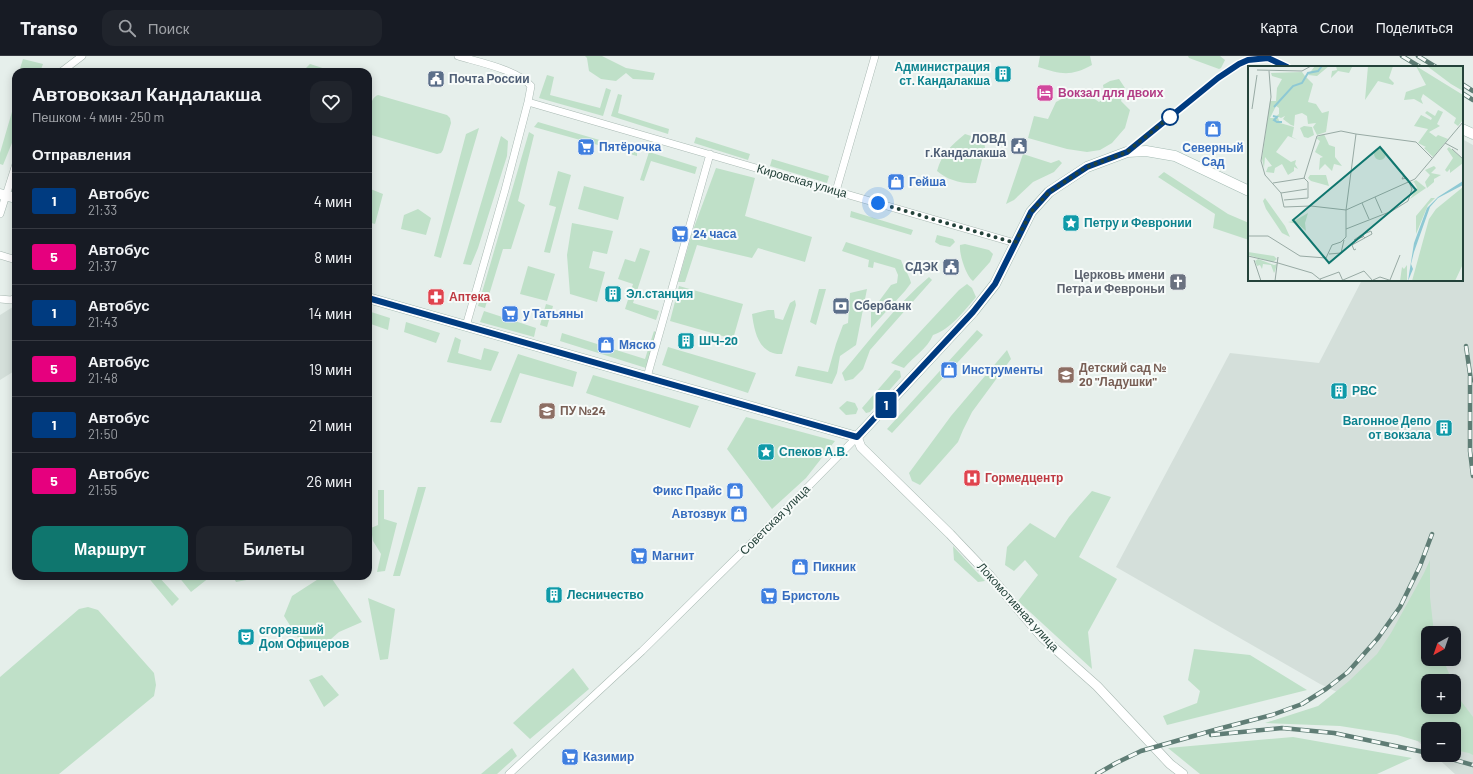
<!DOCTYPE html>
<html lang="ru">
<head>
<meta charset="utf-8">
<style>
	:root { --surface:#171b24; --page:#20242c; --text:#f1f3f6; --muted:#9ea1a6; --line:#363941; --accent:#0f766e }
	body { margin:0; font-family:Barlow,sans-serif; background:var(--page); color:var(--text); height:100vh; display:flex; flex-direction:column; font-size:15px; white-space:nowrap }
	* { box-sizing:border-box; margin:0 }
	p { font-size:13px; color:var(--muted) }
	.icon { flex:none; width:22px; height:22px; fill:none; stroke:currentColor; stroke-width:2; stroke-linecap:round; stroke-linejoin:round }
	.map { position:relative; flex:1; overflow:hidden }
	.sheet { position:absolute; left:12px; top:12px; width:360px; height:512px; display:flex; flex-direction:column; background:var(--surface); border-radius:12px; box-shadow:0 2px 10px #0003 }
	.sheet>* { flex:none }
	.badge { padding:0 8px; border-radius:3px; font-size:14px; line-height:26px }
	.needle { width:26px; rotate:220deg }
	.buttons { position:absolute; left:1421px; top:570px; display:grid; gap:8px }
	.buttons a { display:grid; place-items:center; width:40px; height:40px; border-radius:8px; background:var(--surface); box-shadow:0 2px 10px #0003; font-size:20px }
	.you { position:absolute; width:20px; height:20px; margin:-10px; border:3px solid #fff; border-radius:50%; background:#1a73e8; box-shadow:0 0 0 6px #1a73e833 }
	.map>.badge { position:absolute; translate:-50% -50%; box-shadow:0 0 0 2px #fff }
	h2 { padding:0 20px; font-size:15px; line-height:36px }
	.round { display:grid; place-items:center; flex:none; width:42px; height:42px; border-radius:12px; background:var(--page) }
	.head { display:flex; align-items:center; justify-content:space-between; height:68px; padding:0 20px }
	h1 { font-size:19px; font-weight:700; line-height:30px }
	.cta { display:flex; gap:8px; margin-top:auto; padding:8px 20px }
	.cta a { flex:1; height:46px; border-radius:12px; background:var(--accent); color:#fff; font-size:16px; font-weight:700; line-height:46px; text-align:center }
	.cta a+a { background:var(--page); color:var(--text) }
	ul { padding:0; list-style:none }
	li { display:flex; align-items:center; gap:12px; height:56px; padding:0 20px; border-top:1px solid var(--line) }
	li div { flex:1 }
	li b { display:block; font-size:15px }
	li em { font-style:normal }
	li .badge { min-width:44px; font-weight:700; text-align:center }
	header { display:flex; align-items:center; gap:24px; box-sizing:border-box; height:56px; padding:0 20px; background:var(--surface); border-bottom:1px solid var(--line) }
	header strong { font-size:19px }
	nav { display:flex; gap:22px; margin-inline-start:auto; font-size:14px }
	.search { width:280px; height:36px; background:var(--page); display:flex; align-items:center; gap:10px; box-sizing:border-box; padding:0 14px; border-radius:12px; color:var(--muted); font-size:15px }
	.map>svg:first-child { display:block }
	.built { fill:#d4dfda; fill-rule:evenodd }
	.green { fill:#bfe0c8 }
	.lines { fill:none; stroke-linecap:round; stroke-linejoin:round }
	.minor-casing { stroke:#a8b8b2; stroke-width:8 }
	.tertiary-casing { stroke:#a8b8b2; stroke-width:10 }
	.secondary-casing { stroke:#a4bbb3; stroke-width:11 }
	.minor { stroke:#fff; stroke-width:7 }
	.tertiary { stroke:#fff; stroke-width:9 }
	.secondary { stroke:#fff; stroke-width:10 }
	.rail-casing { stroke:#5f7d75; stroke-width:4.5 }
	.rail { stroke:#f7fbf9; stroke-width:3; stroke-dasharray:9; stroke-linecap:butt }
	.line-casing { stroke:#fff; stroke-width:9 }
	.line { stroke:#003b80; stroke-width:6 }
	.walk { stroke:#24423a; stroke-width:4; stroke-dasharray:0 7.2 }
	.stop-dot { fill:#fff; stroke:#003b80; stroke-width:2 }
	.labels { text-anchor:middle; stroke-width:4; stroke-linejoin:round; paint-order:stroke }
	.culture-label { font-size:12px; font-weight:bold; fill:#0d838f; stroke:#f7fbf9; text-anchor:start }
	.service-label { font-size:12px; font-weight:bold; fill:#4e5e75; stroke:#f7fbf9; text-anchor:start }
	.hotel-label { font-size:12px; font-weight:bold; fill:#b23c85; stroke:#f7fbf9; text-anchor:start }
	.shop-label { font-size:12px; font-weight:bold; fill:#366cbe; stroke:#f7fbf9; text-anchor:start }
	.street-label { font-size:12px; fill:#24423a; stroke:#f7fbf9 }
	.worship-label { font-size:12px; font-weight:bold; fill:#5b616d; stroke:#f7fbf9; text-anchor:end }
	.health-label { font-size:12px; font-weight:bold; fill:#be3a42; stroke:#f7fbf9; text-anchor:start }
	.education-label { font-size:12px; font-weight:bold; fill:#785e54; stroke:#f7fbf9; text-anchor:start }
	.inset-river { fill:none; stroke:#8ec9d4; stroke-width:2 }
	.inset-road { fill:none; stroke:#98aaa4; stroke-width:1 }
	.view { fill:#0f766e; fill-opacity:0.15; stroke:#0f766e; stroke-width:2 }
	.inset-edge { fill:none; stroke:#24423a; stroke-width:2 }
</style>
</head>
<body>
<header>
<strong>Transo</strong>
<div class="search"><svg class="icon" aria-label="search" viewBox="0 0 24 24"><circle cx="10" cy="10" r="6"/><path d="M15 15l6 6"/></svg>Поиск</div>
<nav><a>Карта</a><a>Слои</a><a>Поделиться</a></nav>
</header>
<div class="map">
<svg width="1473" height="718" viewBox="0 0 1473 718">
	<rect width="100%" height="100%" fill="#e6efeb"/>
	<path class="built" d="M1462,83l11,6v629h-18l-21,-19h20v-26h-26v21l-42,-35 -66,-31 -204,-117 114,-214 89,10 43,-83h100zM1428,577h26v26h-26zM1428,625h26v26h-26z
		M16,249v65l-16,10v-65z"/>
	<path class="green" d="M585,0h17l24,12 29,5 -2,7 -20,-1 -7,-6 -10,8 -15,-2 -12,-8 -2,-13z
		M1040,0h50l2,9c-22,12 -31,9 -54,2z
		M1188,0h32l5,4 -4,8 -2,1 -30,-11z
		M23,3l20,5 -3,8h-21z
		M310,8l25,8h-31l2,-4z
		M547,19l7,2 -4,18 50,13 6,-20 5,2 -8,26 -64,-18z
		M1119,23l6,9 -4,13 9,9 -5,18 -13,15 -12,7 -13,2 -20,-3 -39,-11 6,-22 14,3 8,-17 15,-8 15,-1 13,9 6,-5 -2,-12 7,-4z
		M618,38l4,1 -4,18 51,16 -1,5 -57,-18z
		M378,39l69,20 3,3 1,5 -8,27 -2,3 -4,1 -69,-20c0,-10 -1,-35 10,-39z
		M16,42v35l-13,32 -3,-1v-11z
		M538,66l99,29v5l-103,-29z
		M479,72l-38,130 -7,-2 32,-122z
		M529,76l5,3 -16,66 7,4 -14,44h-8l-18,59 -7,-2z
		M965,78l19,6 1,8 -9,35c-14,1 -29,-3 -39,-12 5,-18 14,-25 28,-37z
		M501,80l7,5 -1,15 -29,92 -7,17 -8,-1z
		M696,81l54,17 -2,6 -54,-17z
		M649,96l48,15 -2,7 -44,-13 -7,20 -4,-1z
		M1023,98l28,9 8,-3 3,3 -8,9 -21,10 -19,18 -8,4z
		M772,103l57,17 -2,7 -57,-17z
		M716,112l39,10 -10,38 67,21 -7,25 -47,-14 -6,10 -55,-13 -12,37h-7l15,-52z
		M558,115l13,4 -21,78 -6,-1 12,-45 -7,-2z
		M1164,116l64,42 21,9v17l-36,-12 2,-14 -57,-37z
		M584,130l40,11 -6,23 -40,-11z
		M368,132l15,6 -8,30 -7,-2z
		M418,153l13,9 -5,17 -25,-6 3,-14z
		M851,155l62,19 -2,5 -61,-18z
		M572,167l41,8 -6,23 -14,-3 -4,17 16,4 -8,30 -27,-8 -3,-39z
		M937,179l16,4 2,3 -5,5 -10,-2 -5,-3z
		M846,186l55,18c3,9 8,14 10,23l-6,8 -34,37v-16l20,-27 6,-2 1,-8 -3,-7 -21,-6 -1,6 -5,-1 1,-7 -27,-9z
		M965,188l24,6 4,4 -3,8 -17,19c-7,-5 -14,-27 -13,-36z
		M640,192l10,3 -17,52 26,8 -3,9 -31,-11 8,-25 -15,-5 7,-20 10,3z
		M528,210l27,8 -8,27 -27,-7z
		M929,221l3,3 -62,70 -7,19 -10,10 -8,2 -3,-8c28,-33 54,-68 87,-96z
		M967,228l5,4 4,9c-12,14 -25,32 -43,38 -6,14 -19,21 -29,33l-13,-5 68,-73z
		M679,230l64,18 -10,35 -63,-18z
		M819,233h7l-10,36 -6,-3z
		M867,233l-11,56 -16,11 -3,17 -5,11 -37,-8 3,-10 30,6 8,-28 7,-19 5,-2 2,-30z
		M795,244l1,5 -14,49c-3,0 -7,0 -9,-1 -16,-5 -19,-25 -21,-39l16,-4h6l1,8 8,2 7,-17z
		M546,248l7,2 -6,21 -7,-2z
		M368,255l22,7 -2,12 -20,-7z
		M484,255l52,17 -2,9 -54,-15z
		M406,266l34,11 -4,10 -32,-11z
		M977,274l6,5 -91,98 -5,-4z
		M654,275l3,2 -11,35 -86,-27 2,-8 83,26z
		M455,281l6,3 -3,13 23,7 3,-12 15,4 -8,19 -44,-9z
		M668,291l88,26 -8,20 -86,-28z
		M1007,294l4,9 -39,53 -9,18 -5,12 -38,43 -8,-4 -3,-8 42,-57z
		M518,298l59,18 -4,15 -53,-14 -19,50 -11,-1z
		M895,314l5,1 1,6 -31,35 -4,1 -4,-5z
		M593,319l106,31 -9,22 -104,-35z
		M847,345l8,2 3,6 -2,5 -10,1 -7,-7z
		M746,361l89,24 -29,37 -34,31 -45,-60z
		M418,431h8l-26,89h-7z
		M378,434h6v29l13,4 -12,48 -8,1 4,-18 -8,-13 -2,-13 7,-3z
		M1092,435l19,6 -32,60 38,22 -29,53 4,37 -74,-68 20,-26 -13,-15 -11,11 -9,-6 2,-18 23,-24 25,15 14,-21z
		M953,490l32,35 -7,1 -24,-22z
		M1430,504v37l4,36h-6v26h15l9,22h-24v26h26v-20l4,10 15,20v38l-4,-2 -15,-3v-21h-26v15l-31,-9 -57,-9 -75,-3 53,-17 31,-25 28,-27 14,-21 33,-60z
		M147,520h11l21,23 -7,7z
		M178,520h31l1,1 -19,15z
		M233,520h26l-1,2 -22,4z
		M323,520h7l32,46 -23,10 -16,14 -21,-2 -18,-28 8,-20z
		M368,542l27,11 -7,50 -8,1z
		M88,551l10,3 56,63 2,12 -2,11 -95,78h-59v-97l79,-68z
		M1194,593l56,6 57,35 -140,35 -4,-9 34,-13 3,-12 -12,-11z
		M573,612l16,21 -59,50 -17,-16z
		M322,619l17,20 -15,12 -15,-27z
		M1293,681l119,21 -35,16h-177l-32,-26z
		M512,692l5,8 -20,18h-16z"/>
	<g class="lines">
		<defs>
			<path id="minor" d="M458,0c20,6 60,14 73,30l-3,16 487,141
				M61,16l21,-16
				M1127,96l91,-74 21,-14 9,-4 20,-2 19,9
				M836,135l39,-135
				M0,158l16,-50
				M0,199l16,5
				M0,243l11,1 5,-2
				M466,270l39,-136 23,-88
				M647,321l63,-223
				M509,718l133,-123 149,-147 66,-67"/>
			<path id="tertiary" d="M857,381l4,10 89,87 39,41 54,63 54,48 73,78 13,10"/>
			<path id="secondary" d="M1462,73l11,5
				M0,138l16,4
				M368,242l489,139 116,-125 22,-28 36,-72 18,-20 38,-25 40,-15 19,-1 29,5 74,35"/>
		</defs>
		<use href="#minor" class="minor-casing"/>
		<use href="#tertiary" class="tertiary-casing"/>
		<use href="#secondary" class="secondary-casing"/>
		<use href="#minor" class="minor"/>
		<use href="#tertiary" class="tertiary"/>
		<use href="#secondary" class="secondary"/>
		<defs>
			<path id="rail" d="M1402,0l18,11
				M1418,0l18,11
				M1462,28l11,7
				M1462,37l11,7
				M1466,290l5,35
				M1470,320v75l3,25
				M1211,679l71,-7 52,5 94,20
				M1437,699l36,10
				M1097,718l19,-11 25,-12 77,-22 54,-14 30,-11 24,-15 22,-17 30,-34 22,-31 20,-41 12,-32"/>
		</defs>
		<use href="#rail" class="rail-casing"/>
		<use href="#rail" class="rail"/>
	</g>
	<g class="lines">
		<defs>
			<path id="line" d="M368,242l489,139 116,-125 22,-28 36,-72 18,-20 38,-25 40,-15 91,-74 21,-14 9,-4 20,-2 19,9"/>
		</defs>
		<use href="#line" class="line-casing"/>
		<use href="#line" class="line"/>
		<path class="walk" d="M878,147l137,40 16,-31 18,-20 38,-25 40,-15 45,-37 -2,2"/>
	</g>
	<defs>
		<symbol id="building-square" viewBox="-11 -11 22 22"><rect x="-9" y="-9" width="18" height="18" rx="4" fill="#0f9aa8" stroke="#f7fbf9"/><path d="M-4-6H4V6H1V3H-1V6H-4ZM-2.5-4.3h1.7v1.8h-1.7ZM.8-4.3h1.7v1.8H.8ZM-2.5-1h1.7V.8h-1.7ZM.8-1h1.7V.8H.8Z" fill="#fff"/></symbol>
		<symbol id="civic-square" viewBox="-11 -11 22 22"><rect x="-9" y="-9" width="18" height="18" rx="4" fill="#5c6f8a" stroke="#f7fbf9"/><path d="M-.6-6.5H3V-4.5H.6V-3L4-1V1h2V6H-6V1h2V-1L-.6-3ZM-1.2 2.5V6h2.4V2.5Z" fill="#fff"/></symbol>
		<symbol id="hotel-square" viewBox="-11 -11 22 22"><rect x="-9" y="-9" width="18" height="18" rx="4" fill="#d1479c" stroke="#f7fbf9"/><path d="M-6-4.5h1.5V1H6V5H4.5V3h-9V5H-6ZM-4 0a1.8 1.8 0 1 1 3.6 0ZM.5 0V-2.5h3Q6-2.5 6 0Z" fill="#fff"/></symbol>
		<symbol id="shop-square" viewBox="-11 -11 22 22"><rect x="-9" y="-9" width="18" height="18" rx="4" fill="#3f7fe0" stroke="#f7fbf9"/><path d="M-5-2.5h2.3a2.7 3.5 0 0 1 5.4 0H5L5.5 6h-11ZM-1.5-2.5h3a1.5 2.3 0 0 0-3 0Z" fill="#fff"/></symbol>
		<symbol id="supermarket-square" viewBox="-11 -11 22 22"><rect x="-9" y="-9" width="18" height="18" rx="4" fill="#3f7fe0" stroke="#f7fbf9"/><path d="M-6-5.5h2.5l.6 2H6L4.5 2H-2.5L-4.4-4H-6ZM-1.5 3.2a1.3 1.3 0 1 0 .1 0ZM3 3.2a1.3 1.3 0 1 0 .1 0Z" fill="#fff"/></symbol>
		<symbol id="sight-square" viewBox="-11 -11 22 22"><rect x="-9" y="-9" width="18" height="18" rx="4" fill="#0f9aa8" stroke="#f7fbf9"/><path d="M0-6L1.8-2.2L6-1.7L2.9 1.2L3.7 5.4L0 3.3L-3.7 5.4L-2.9 1.2L-6-1.7L-1.8-2.2Z" fill="#fff"/></symbol>
		<symbol id="church-square" viewBox="-11 -11 22 22"><rect x="-9" y="-9" width="18" height="18" rx="4" fill="#6b7280" stroke="#f7fbf9"/><path d="M-1.2-6h2.4v3.5h3.3v2.4h-3.3V6h-2.4V-.1h-3.3v-2.4h3.3Z" fill="#fff"/></symbol>
		<symbol id="pharmacy-square" viewBox="-11 -11 22 22"><rect x="-9" y="-9" width="18" height="18" rx="4" fill="#e0444e" stroke="#f7fbf9"/><path d="M-2-6h4v4h4v4h-4v4h-4v-4h-4v-4h4Z" fill="#fff"/></symbol>
		<symbol id="bank-square" viewBox="-11 -11 22 22"><rect x="-9" y="-9" width="18" height="18" rx="4" fill="#5c6f8a" stroke="#f7fbf9"/><path d="M-6-4H6V4H-6ZM0-2.3a2.3 2.3 0 1 0 0 4.6a2.3 2.3 0 1 0 0-4.6Z" fill="#fff"/></symbol>
		<symbol id="school-square" viewBox="-11 -11 22 22"><rect x="-9" y="-9" width="18" height="18" rx="4" fill="#8d6e63" stroke="#f7fbf9"/><path d="M0-5L7-2L0 1L-7-2ZM-4 1L0 2.5L4 1V4Q0 6-4 4Z" fill="#fff"/></symbol>
		<symbol id="university-square" viewBox="-11 -11 22 22"><rect x="-9" y="-9" width="18" height="18" rx="4" fill="#8d6e63" stroke="#f7fbf9"/><path d="M0-5L7-2L0 1L-7-2ZM-4 1L0 2.5L4 1V4Q0 6-4 4Z" fill="#fff"/></symbol>
		<symbol id="hospital-square" viewBox="-11 -11 22 22"><rect x="-9" y="-9" width="18" height="18" rx="4" fill="#e0444e" stroke="#f7fbf9"/><path d="M-5-5h3v3.5h4V-5h3V5h-3V1.5h-4V5h-3Z" fill="#fff"/></symbol>
		<symbol id="theatre-square" viewBox="-11 -11 22 22"><rect x="-9" y="-9" width="18" height="18" rx="4" fill="#0f9aa8" stroke="#f7fbf9"/><path d="M-5-5.5Q0-4 5-5.5V0Q5 5 0 6Q-5 5-5 0ZM-3.3-2.5H-1v1.5H-3.3ZM1-2.5H3.3v1.5H1ZM-2.8 1Q0 5.5 2.8 1Z" fill="#fff"/></symbol>
	</defs>
	<g fill-rule="evenodd">
		<use href="#building-square" x="993" y="8" width="20" height="20"/>
		<use href="#civic-square" x="426" y="13" width="20" height="20"/>
		<use href="#hotel-square" x="1035" y="27" width="20" height="20"/>
		<use href="#shop-square" x="1203" y="63" width="20" height="20"/>
		<use href="#civic-square" x="1009" y="80" width="20" height="20"/>
		<use href="#supermarket-square" x="576" y="81" width="20" height="20"/>
		<use href="#shop-square" x="886" y="116" width="20" height="20"/>
		<use href="#sight-square" x="1061" y="157" width="20" height="20"/>
		<use href="#supermarket-square" x="670" y="168" width="20" height="20"/>
		<use href="#civic-square" x="941" y="201" width="20" height="20"/>
		<use href="#church-square" x="1168" y="216" width="20" height="20"/>
		<use href="#building-square" x="603" y="228" width="20" height="20"/>
		<use href="#pharmacy-square" x="426" y="231" width="20" height="20"/>
		<use href="#bank-square" x="831" y="240" width="20" height="20"/>
		<use href="#supermarket-square" x="500" y="248" width="20" height="20"/>
		<use href="#building-square" x="676" y="275" width="20" height="20"/>
		<use href="#shop-square" x="596" y="279" width="20" height="20"/>
		<use href="#shop-square" x="939" y="304" width="20" height="20"/>
		<use href="#school-square" x="1056" y="309" width="20" height="20"/>
		<use href="#building-square" x="1329" y="325" width="20" height="20"/>
		<use href="#university-square" x="537" y="345" width="20" height="20"/>
		<use href="#building-square" x="1434" y="362" width="20" height="20"/>
		<use href="#sight-square" x="756" y="386" width="20" height="20"/>
		<use href="#hospital-square" x="962" y="412" width="20" height="20"/>
		<use href="#shop-square" x="725" y="425" width="20" height="20"/>
		<use href="#shop-square" x="729" y="448" width="20" height="20"/>
		<use href="#supermarket-square" x="629" y="490" width="20" height="20"/>
		<use href="#shop-square" x="790" y="501" width="20" height="20"/>
		<use href="#building-square" x="544" y="529" width="20" height="20"/>
		<use href="#supermarket-square" x="759" y="530" width="20" height="20"/>
		<use href="#theatre-square" x="236" y="571" width="20" height="20"/>
		<use href="#supermarket-square" x="560" y="691" width="20" height="20"/>
	</g>
	<circle class="stop-dot" cx="1170" cy="61" r="8"/>
	<g class="labels">
		<g class="culture-label">
			<text x="990" y="15" text-anchor="end">Администрация<tspan x="990" dy="14">ст. Кандалакша</tspan></text>
			<text x="1084" y="171">Петру и Февронии</text>
			<text x="626" y="242">Эл.станция</text>
			<text x="699" y="289">ШЧ-20</text>
			<text x="1352" y="339">РВС</text>
			<text x="1431" y="369" text-anchor="end">Вагонное Депо<tspan x="1431" dy="14">от вокзала</tspan></text>
			<text x="779" y="400">Спеков А.В.</text>
			<text x="567" y="543">Лесничество</text>
			<text x="259" y="578">сгоревший<tspan x="259" dy="14">Дом Офицеров</tspan></text>
		</g>
		<g class="service-label">
			<text x="449" y="27">Почта России</text>
			<text x="1006" y="87" text-anchor="end">ЛОВД<tspan x="1006" dy="14">г.Кандалакша</tspan></text>
			<text x="938" y="215" text-anchor="end">СДЭК</text>
			<text x="854" y="254">Сбербанк</text>
		</g>
		<g class="hotel-label">
			<text x="1058" y="41">Вокзал для двоих</text>
		</g>
		<g class="shop-label">
			<text x="599" y="95">Пятёрочка</text>
			<text x="1213" y="96" text-anchor="middle">Северный<tspan x="1213" dy="14">Сад</tspan></text>
			<text x="909" y="130">Гейша</text>
			<text x="693" y="182">24 часа</text>
			<text x="523" y="262">у Татьяны</text>
			<text x="619" y="293">Мяско</text>
			<text x="962" y="318">Инструменты</text>
			<text x="722" y="439" text-anchor="end">Фикс Прайс</text>
			<text x="726" y="462" text-anchor="end">Автозвук</text>
			<text x="652" y="504">Магнит</text>
			<text x="813" y="515">Пикник</text>
			<text x="782" y="544">Бристоль</text>
			<text x="583" y="705">Казимир</text>
		</g>
		<g class="street-label">
			<text transform="translate(802 125) rotate(16)" y="4">Кировская улица</text>
			<text transform="translate(775 464) rotate(-45)" y="4">Советская улица</text>
			<text transform="translate(1018 551) rotate(48)" y="4">Локомотивная улица</text>
		</g>
		<g class="worship-label">
			<text x="1165" y="223">Церковь имени<tspan x="1165" dy="14">Петра и Февроньи</tspan></text>
		</g>
		<g class="health-label">
			<text x="449" y="245">Аптека</text>
			<text x="985" y="426">Гормедцентр</text>
		</g>
		<g class="education-label">
			<text x="1079" y="316">Детский сад №<tspan x="1079" dy="14">20 "Ладушки"</tspan></text>
			<text x="560" y="359">ПУ №24</text>
		</g>
	</g>
	<g transform="translate(1248 10)">
		<rect width="215" height="215" fill="#e6efeb"/>
		<path d="M67,0h14l-12,10 -9,-1zM88,0h14l2,1 -3,6 -11,-2 -7,7 1,-7 5,-1zM120,0h25l-4,12 5,5 -1,2 -15,-4 -13,19zM168,0l47,29v25l-5,6 -4,-3 2,-5 -33,-24 -2,5 2,5 -9,-5 -10,1 2,-8 20,-7zM179,0h36v25l-12,-7zM54,6l3,4 -3,1 3,-1 8,8 -5,18 8,2 6,9 7,-2 -3,21 -9,3 -4,-8 3,-4 -8,1 -1,-8 -5,-3 -7,2 -1,11 -3,-1 -8,-6 2,-3 -4,2 -5,-2 3,-2v-6l-3,-2 -6,12h8l2,5 14,4 -2,10 6,3 -10,-4 -12,16 15,10 5,-2 -1,4 3,5 -4,-2v4l-6,4 -6,-11 -7,4 -1,5 -8,-1 2,-5 4,-1 -7,-9 -1,11 -2,-9 8,-58h6l1,-13 5,-9 -10,-3 -1,-3zM190,44l5,2 -6,12 3,2 -11,6 7,5 2,-2 10,4 -15,18 -9,-9 2,-1 -8,-4 10,-14 -14,-3 7,-11 10,5 1,-2 -7,-5 2,-2 8,5zM56,60l8,1 2,8 -6,3 -4,-1 -4,-9zM76,68l5,11 6,2v10l7,9 -8,-2 -2,7 -7,-7 -6,6 1,-12 3,-1 -8,-5 5,-11 -4,-3zM201,81l14,12v4l-13,10v-4l-3,3 -2,-2 8,-12 -6,-9zM126 88a6 6 0 1 1 12 0a6 6 0 1 1-12 0ZM186,100l2,2 -5,5 10,2 -7,4v3l-7,6 -2,-6 5,-7 -5,-5zM62,109h16l3,11 -18,-5 -3,-3zM168,114l10,8 -16,11 7,-11 -3,-6 -3,1zM215,121v77l-8,17h-43l17,-62 7,-10zM17,132l20,28 5,11 -8,-4 -16,-24 -3,-8zM183,132h4l-7,7 -12,29v-18zM60,147l-3,10 1,8 -8,-7 -10,-2 6,-1zM0,186l26,4 3,3 -4,3 -25,-7zM10,193l16,6 3,-1 -2,7 -1,2 -3,-8 -8,-1 -1,5 -2,-4 -3,1 -2,-5zM159,199v16h-7l2,-14 2,2z" fill="#bfe0c8"/>
		<path d="M215,115v4l-25,13 -8,9 -16,45 -3,12 2,5 -5,12 6,-38 13,-35 11,-11z" fill="#8ec9d4"/>
		<path class="inset-river" d="M26,41l19,-21 9,-3 6,-10 10,-2 4,-5M25,50l4,1 -3,3 3,2h5"/>
		<path class="inset-road" d="M9,4l45,1 9,-5M21,5l2,26 -10,64 4,14 16,18 3,14 27,-1 35,4 10,-76 60,8 16,16M4,43l5,-34M197,77l13,7M204,83l11,10M25,117l32,-5M33,127l26,-4M127,131l7,16M36,134l24,-2v-16l-4,-4 13,-42 24,-5 15,3M114,137l7,16M98,163l46,-18 16,-10 4,-12 -5,-11 -5,1 2,-4 3,3M0,170h20l32,20 26,2 6,-13 9,-3 5,-5v-27l69,-31 48,-57M108,183l-2,1 -2,-5 20,-11 -1,-3 -7,3 -1,2v1l-9,3 7,-5 2,1 2,2M81,188l12,-1 3,-13M0,190l30,7M6,194l7,21M30,197l34,10 10,8M72,213l19,-7 4,9M95,214l21,-9 9,10M125,214l7,-3 12,4M142,214l10,-25M27,215l3,-24"/>
		<path class="view" d="M132,81l36,43 -87,73 -36,-43z"/>
		<rect width="215" height="215" class="inset-edge"/>
	</g>
</svg>
<div class="buttons">
<a><svg class="needle" viewBox="-14 -14 28 28"><path d="M0-13l5 13h-10z" fill="#e53935"/><path d="M0 13l5-13h-10z" fill="#9ea1a6"/></svg></a>
<a>+</a>
<a>−</a>
</div>
<div class="you" style="left:878px;top:147px"></div>
<b class="badge" style="left:886px;top:349px;background:#003b80;color:#fff">1</b>
<section class="sheet">
<div class="head"><div><h1>Автовокзал Кандалакша</h1><p>Пешком · 4 мин · 250 m</p></div><a class="round"><svg class="icon" aria-label="heart" viewBox="0 0 24 24"><path d="M12 20l-8-8c-3-5 5-10 8-4 3-6 11-1 8 4z"/></svg></a></div>
<h2>Отправления</h2>
<ul>
<li><span class="badge" style="background:#003b80;color:#fff">1</span><div><b>Автобус</b><p>21:33</p></div><em>4 мин</em></li>
<li><span class="badge" style="background:#e6007e;color:#fff">5</span><div><b>Автобус</b><p>21:37</p></div><em>8 мин</em></li>
<li><span class="badge" style="background:#003b80;color:#fff">1</span><div><b>Автобус</b><p>21:43</p></div><em>14 мин</em></li>
<li><span class="badge" style="background:#e6007e;color:#fff">5</span><div><b>Автобус</b><p>21:48</p></div><em>19 мин</em></li>
<li><span class="badge" style="background:#003b80;color:#fff">1</span><div><b>Автобус</b><p>21:50</p></div><em>21 мин</em></li>
<li><span class="badge" style="background:#e6007e;color:#fff">5</span><div><b>Автобус</b><p>21:55</p></div><em>26 мин</em></li>
</ul>
<div class="cta"><a>Маршрут</a><a>Билеты</a></div>
</section>
</div>
</body>
</html>
